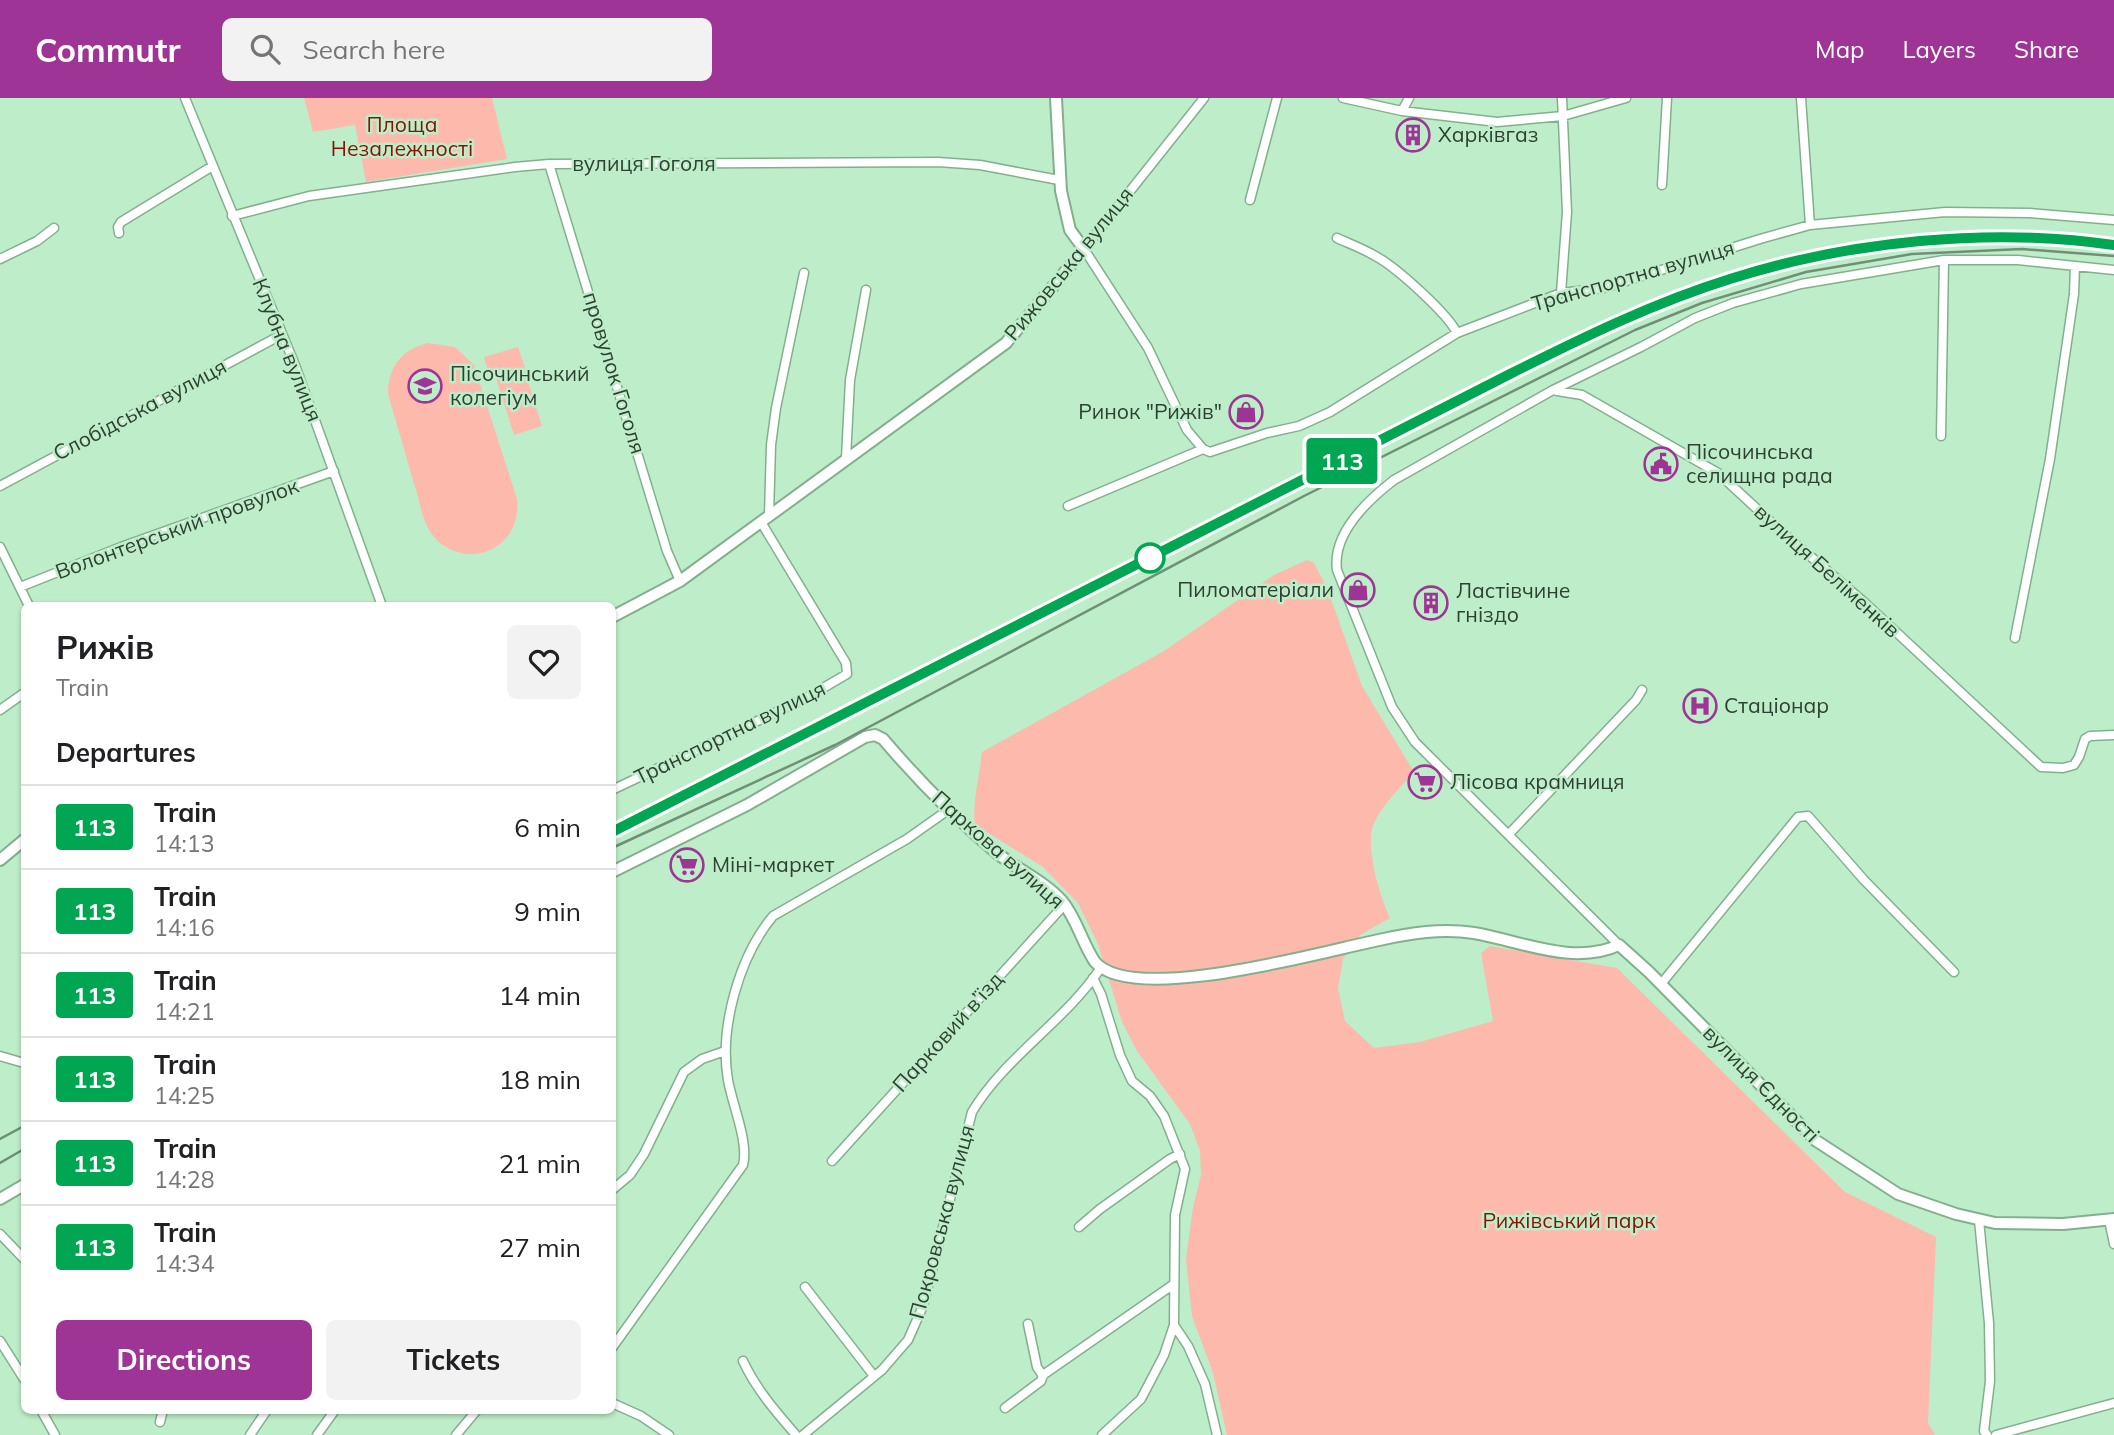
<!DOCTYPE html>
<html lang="en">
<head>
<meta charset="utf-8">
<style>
	:root { --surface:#fff; --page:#f2f2f2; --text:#202124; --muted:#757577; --line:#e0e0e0; --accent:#9e3495 }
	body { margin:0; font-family:Mulish,sans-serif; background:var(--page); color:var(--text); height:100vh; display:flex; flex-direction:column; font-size:26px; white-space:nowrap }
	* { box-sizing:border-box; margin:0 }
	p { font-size:23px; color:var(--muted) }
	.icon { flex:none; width:38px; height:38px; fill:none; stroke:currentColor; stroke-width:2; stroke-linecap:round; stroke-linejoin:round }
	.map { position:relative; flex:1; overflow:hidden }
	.sheet { position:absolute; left:21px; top:504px; width:595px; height:812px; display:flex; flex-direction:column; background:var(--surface); border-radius:10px; box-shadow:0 2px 5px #0004 }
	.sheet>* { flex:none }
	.badge { padding:0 14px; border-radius:5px; font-size:24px; line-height:46px }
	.map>.badge { position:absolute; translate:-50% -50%; box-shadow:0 0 0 4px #fff }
	h2 { padding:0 35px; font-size:26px; line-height:63px }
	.round { display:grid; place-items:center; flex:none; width:74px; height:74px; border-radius:10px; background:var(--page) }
	.summary { display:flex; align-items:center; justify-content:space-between; height:119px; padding:0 35px }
	h1 { font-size:33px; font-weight:700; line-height:52px }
	.button { display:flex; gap:14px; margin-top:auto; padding:14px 35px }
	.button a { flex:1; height:80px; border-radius:10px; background:var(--accent); color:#fff; font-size:28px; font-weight:700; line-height:80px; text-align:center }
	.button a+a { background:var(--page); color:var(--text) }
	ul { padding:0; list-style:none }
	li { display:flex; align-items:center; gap:21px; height:84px; padding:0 35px; border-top:2px solid var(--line) }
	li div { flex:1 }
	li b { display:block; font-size:26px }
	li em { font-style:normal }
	li .badge { min-width:77px; font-weight:700; text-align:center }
	header { display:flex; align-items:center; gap:42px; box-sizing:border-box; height:98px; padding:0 35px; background:var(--accent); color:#fff }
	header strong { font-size:33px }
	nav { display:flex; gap:38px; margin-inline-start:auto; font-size:24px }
	.search { width:490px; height:63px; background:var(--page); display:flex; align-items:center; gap:18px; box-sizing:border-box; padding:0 24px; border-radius:10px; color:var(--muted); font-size:26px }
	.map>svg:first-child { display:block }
	.green { fill:#fcb9ac }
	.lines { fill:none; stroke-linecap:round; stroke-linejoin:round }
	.street-casing { stroke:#82b08d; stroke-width:11 }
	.secondary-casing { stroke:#82b08d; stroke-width:14 }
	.street { stroke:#fff; stroke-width:8 }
	.secondary { stroke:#fff; stroke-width:10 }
	.rail { stroke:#6f8f76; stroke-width:2.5 }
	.line-casing { stroke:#fff; stroke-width:16 }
	.line { stroke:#00a651; stroke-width:10 }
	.stop-dot { fill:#fff; stroke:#00a651; stroke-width:3.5 }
	.labels { text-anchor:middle; stroke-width:5; stroke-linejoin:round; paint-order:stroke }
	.park-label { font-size:21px; fill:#891302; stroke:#beeec9 }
	.poi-label { font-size:21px; fill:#2e4132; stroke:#beeec9; text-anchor:start }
	.street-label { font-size:21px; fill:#2e4132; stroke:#beeec9 }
</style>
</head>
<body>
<header>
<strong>Commutr</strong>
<div class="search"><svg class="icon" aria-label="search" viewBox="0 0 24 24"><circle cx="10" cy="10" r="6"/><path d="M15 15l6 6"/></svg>Search here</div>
<nav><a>Map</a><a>Layers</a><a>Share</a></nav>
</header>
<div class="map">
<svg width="2114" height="1337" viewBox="0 0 2114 1337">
	<rect width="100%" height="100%" fill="#beeec9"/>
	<path class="green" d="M304,0h188l15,61 -141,23 -11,-57 -42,7z
		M428,245l27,4 19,18 43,134c2,18 -4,36 -20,47 -21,15 -52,8 -66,-13 -9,-13 -11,-31 -16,-46 -9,-31 -18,-62 -27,-93 0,-27 14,-45 40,-51z
		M518,249l7,21 -35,10 -6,-21z
		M524,271l18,57 -28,9 -18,-57z
		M1307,462l7,3 13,25 35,98 52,86c-14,16 -31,32 -40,51 -10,22 6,74 16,95l-30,17 -17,24 -5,29 7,33 29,27 46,-6 73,-21 -12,-68 9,-7 127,22 228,224 91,45 -8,186 7,12h-708l-14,-62 -21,-57 -6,-57 7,-52 8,-32 -1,-24 -10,-27 -53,-73 -15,-29 -24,-78 -20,-41 -35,-36 -68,-42c-3,-21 5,-51 7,-73l182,-101 110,-76z"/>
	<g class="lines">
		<defs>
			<path id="street" d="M185,0l110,267 87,241
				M1343,0l59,13 95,11 66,-6 63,-18
				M1801,0l9,127
				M1402,13l7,-13
				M549,66l118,387 13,30
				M1662,87l5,-87
				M1250,102l27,-102
				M232,118l77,-20 206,-29 34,-3 389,-2 42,3 79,15
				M119,135l-1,-6 3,-5 90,-55
				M1337,140c13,6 27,11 40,19 20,11 71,57 80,76
				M0,161l37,-18 17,-13
				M1561,195l6,-81 -5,-114
				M1557,293l25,4 136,78 64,59 83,71 176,164 22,1 11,-3 5,-8 6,-18 5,-3 24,-1
				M1941,338l3,-176
				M1203,351l-16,-19 -39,-82 -64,-99 120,-151
				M846,360l4,-78 16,-90
				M0,388l281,-151
				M1068,408l135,-57 7,3 57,-19 32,-7 31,-14 127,-79 104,-40 43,-5 156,-49 50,-14 135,-13 85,1 84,7
				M769,417l2,-70 5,-37 28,-135
				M0,449l29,59
				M20,489l101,-40 213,-76
				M2015,540l35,-179 24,-165 1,-28
				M0,612l24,-17
				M612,692l194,-92 41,-24 -1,-11 -85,-141
				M1509,736l127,-134 6,-10
				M1619,847l-204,-203 -23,-35 -55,-137c-5,-36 31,-70 57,-90l159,-90 88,-43 54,-29 38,-15 68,-19 143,-24h74l96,10
				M1093,880l8,16 19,61 12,26 18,15 14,20 21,53 -10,46 -1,110 14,21 17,38 12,51
				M1661,886l137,-167 10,-1 56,64 90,92
				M0,958l24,7
				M832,1063l233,-257
				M612,1092l18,-15 14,-21 40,-82 18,-13 23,-8
				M1979,1122l10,103 1,58 -6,50 3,4
				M2109,1122l5,24
				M1079,1129l21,-18 70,-50 10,-5
				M0,1136l24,25
				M805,1189l69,89
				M1028,1226l9,43 6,9
				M0,1243l24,38
				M612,1250l131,-183c6,-23 -11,-61 -15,-85 -9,-52 11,-123 45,-164l134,-77 41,-29
				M743,1263c13,28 33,51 53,74
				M612,1305l29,13 28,19
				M1005,1310l36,-27 2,-6 131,-91
				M41,1312l14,25
				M160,1324l3,-12
				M250,1337l17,-25
				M317,1337l18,-25
				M456,1337l21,-25
				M803,1337l79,-65 26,-30 15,-34 49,-194c33,-55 92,-90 128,-143
				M1102,1337l39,-36 23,-44 10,-30
				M1996,1337l118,-32"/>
			<path id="secondary" d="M612,519l68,-36 326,-238 78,-94 -14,-19 -9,-39 -5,-93
				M0,762l24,-20
				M612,774l135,-67 118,-68 10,-2 8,4c35,41 72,79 114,114 21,17 47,28 65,48 15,18 20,42 33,61 38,44 229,-11 284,-22 31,-7 63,-12 95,-7 47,8 99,33 145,12l30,27 166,168 83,54 58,20 39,9 68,1 51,-5
				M0,1101l24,-14"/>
		</defs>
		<use href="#street" class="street-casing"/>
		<use href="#secondary" class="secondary-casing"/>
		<use href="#street" class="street"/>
		<use href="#secondary" class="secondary"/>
		<path class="rail" d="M612,734l898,-458c72,-36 143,-71 220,-95 119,-38 260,-52 384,-34
			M612,750l223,-103 469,-249 331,-166 67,-27 104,-31 106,-18 110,-5 92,7
			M0,1041l24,-13
			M0,1065l24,-14"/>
	</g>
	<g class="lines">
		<defs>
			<path id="line" d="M612,734l898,-458c72,-36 143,-71 220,-95 119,-38 260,-52 384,-34"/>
		</defs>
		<use href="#line" class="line-casing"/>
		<use href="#line" class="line"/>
	</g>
	<defs>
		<symbol id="building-ring" viewBox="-11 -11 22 22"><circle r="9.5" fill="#beeec9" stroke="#9e3495" stroke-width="1.5"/><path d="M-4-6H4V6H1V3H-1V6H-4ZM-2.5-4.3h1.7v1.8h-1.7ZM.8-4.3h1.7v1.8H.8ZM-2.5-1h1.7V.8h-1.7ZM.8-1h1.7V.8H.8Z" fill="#9e3495"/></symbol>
		<symbol id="school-ring" viewBox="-11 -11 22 22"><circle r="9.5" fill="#beeec9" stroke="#9e3495" stroke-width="1.5"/><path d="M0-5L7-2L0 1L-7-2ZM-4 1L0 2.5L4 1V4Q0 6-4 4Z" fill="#9e3495"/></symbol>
		<symbol id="shop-ring" viewBox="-11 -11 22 22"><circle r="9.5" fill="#beeec9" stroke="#9e3495" stroke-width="1.5"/><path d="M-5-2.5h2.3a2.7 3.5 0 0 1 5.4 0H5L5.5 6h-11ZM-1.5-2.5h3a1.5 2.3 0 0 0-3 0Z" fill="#9e3495"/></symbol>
		<symbol id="civic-ring" viewBox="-11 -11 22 22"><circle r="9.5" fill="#beeec9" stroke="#9e3495" stroke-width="1.5"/><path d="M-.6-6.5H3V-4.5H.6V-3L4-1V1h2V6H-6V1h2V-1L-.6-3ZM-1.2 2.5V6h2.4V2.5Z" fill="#9e3495"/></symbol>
		<symbol id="hospital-ring" viewBox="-11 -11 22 22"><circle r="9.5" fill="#beeec9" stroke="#9e3495" stroke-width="1.5"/><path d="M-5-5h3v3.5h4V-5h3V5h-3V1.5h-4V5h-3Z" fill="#9e3495"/></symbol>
		<symbol id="supermarket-ring" viewBox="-11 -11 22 22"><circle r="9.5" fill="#beeec9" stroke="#9e3495" stroke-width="1.5"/><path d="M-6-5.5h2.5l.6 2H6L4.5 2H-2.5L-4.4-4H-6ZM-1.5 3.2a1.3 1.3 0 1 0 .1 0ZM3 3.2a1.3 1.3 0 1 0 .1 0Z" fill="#9e3495"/></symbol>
	</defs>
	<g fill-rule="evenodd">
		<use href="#building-ring" x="1394" y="18" width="38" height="38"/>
		<use href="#school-ring" x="406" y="269" width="38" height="38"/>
		<use href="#shop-ring" x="1227" y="295" width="38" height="38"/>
		<use href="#civic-ring" x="1642" y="347" width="38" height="38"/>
		<use href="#shop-ring" x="1339" y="473" width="38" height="38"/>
		<use href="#building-ring" x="1412" y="486" width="38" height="38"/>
		<use href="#hospital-ring" x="1681" y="589" width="38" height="38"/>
		<use href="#supermarket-ring" x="1406" y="665" width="38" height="38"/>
		<use href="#supermarket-ring" x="668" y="748" width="38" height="38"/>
	</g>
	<circle class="stop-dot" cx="1150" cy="460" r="14"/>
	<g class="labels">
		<g class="park-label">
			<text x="402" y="34">Площа<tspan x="402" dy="24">Незалежності</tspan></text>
			<text x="1569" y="1130">Рижівський парк</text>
		</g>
		<g class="poi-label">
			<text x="1438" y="44">Харківгаз</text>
			<text x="450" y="283">Пісочинський<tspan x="450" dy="24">колегіум</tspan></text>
			<text x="1222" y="321" text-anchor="end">Ринок "Рижів"</text>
			<text x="1686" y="361">Пісочинська<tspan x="1686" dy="24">селищна рада</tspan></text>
			<text x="1334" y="499" text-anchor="end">Пиломатеріали</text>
			<text x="1456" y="500">Ластівчине<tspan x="1456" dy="24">гніздо</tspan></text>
			<text x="1724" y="615">Стаціонар</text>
			<text x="1450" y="691">Лісова крамниця</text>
			<text x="712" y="774">Міні-маркет</text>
		</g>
		<g class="street-label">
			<text x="644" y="73">вулиця Гоголя</text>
			<text transform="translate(1069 166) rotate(-51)" y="7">Рижовська вулиця</text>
			<text transform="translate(1633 178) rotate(-16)" y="7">Транспортна вулиця</text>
			<text transform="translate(287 252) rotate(68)" y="7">Клубна вулиця</text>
			<text transform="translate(614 275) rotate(73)" y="7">провулок Гоголя</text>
			<text transform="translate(140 312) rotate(-28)" y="7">Слобідська вулиця</text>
			<text transform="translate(177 431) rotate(-20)" y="7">Волонтерський провулок</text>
			<text transform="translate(1827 473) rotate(42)" y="7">вулиця Беліменків</text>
			<text transform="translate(730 635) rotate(-26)" y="7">Транспортна вулиця</text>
			<text transform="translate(998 752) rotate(41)" y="7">Паркова вулиця</text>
			<text transform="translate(948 934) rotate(-48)" y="7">Парковий в’їзд</text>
			<text transform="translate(1761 986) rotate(45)" y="7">вулиця Єдності</text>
			<text transform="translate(942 1124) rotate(-75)" y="7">Покровська вулиця</text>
		</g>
	</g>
</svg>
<b class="badge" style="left:1342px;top:363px;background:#00a651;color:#fff">113</b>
<section class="sheet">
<div class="summary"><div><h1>Рижів</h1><p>Train</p></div><a class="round"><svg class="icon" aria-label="heart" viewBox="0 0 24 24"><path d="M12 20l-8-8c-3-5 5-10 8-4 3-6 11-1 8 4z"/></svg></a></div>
<h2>Departures</h2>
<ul>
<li><span class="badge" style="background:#00a651;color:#fff">113</span><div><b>Train</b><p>14:13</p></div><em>6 min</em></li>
<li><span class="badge" style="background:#00a651;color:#fff">113</span><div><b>Train</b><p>14:16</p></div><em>9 min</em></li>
<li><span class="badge" style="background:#00a651;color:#fff">113</span><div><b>Train</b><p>14:21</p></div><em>14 min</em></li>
<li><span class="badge" style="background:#00a651;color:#fff">113</span><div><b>Train</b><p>14:25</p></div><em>18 min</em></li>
<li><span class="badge" style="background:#00a651;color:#fff">113</span><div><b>Train</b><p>14:28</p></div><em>21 min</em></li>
<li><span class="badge" style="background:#00a651;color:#fff">113</span><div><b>Train</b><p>14:34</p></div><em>27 min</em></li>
</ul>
<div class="button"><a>Directions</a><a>Tickets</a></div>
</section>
</div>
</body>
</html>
